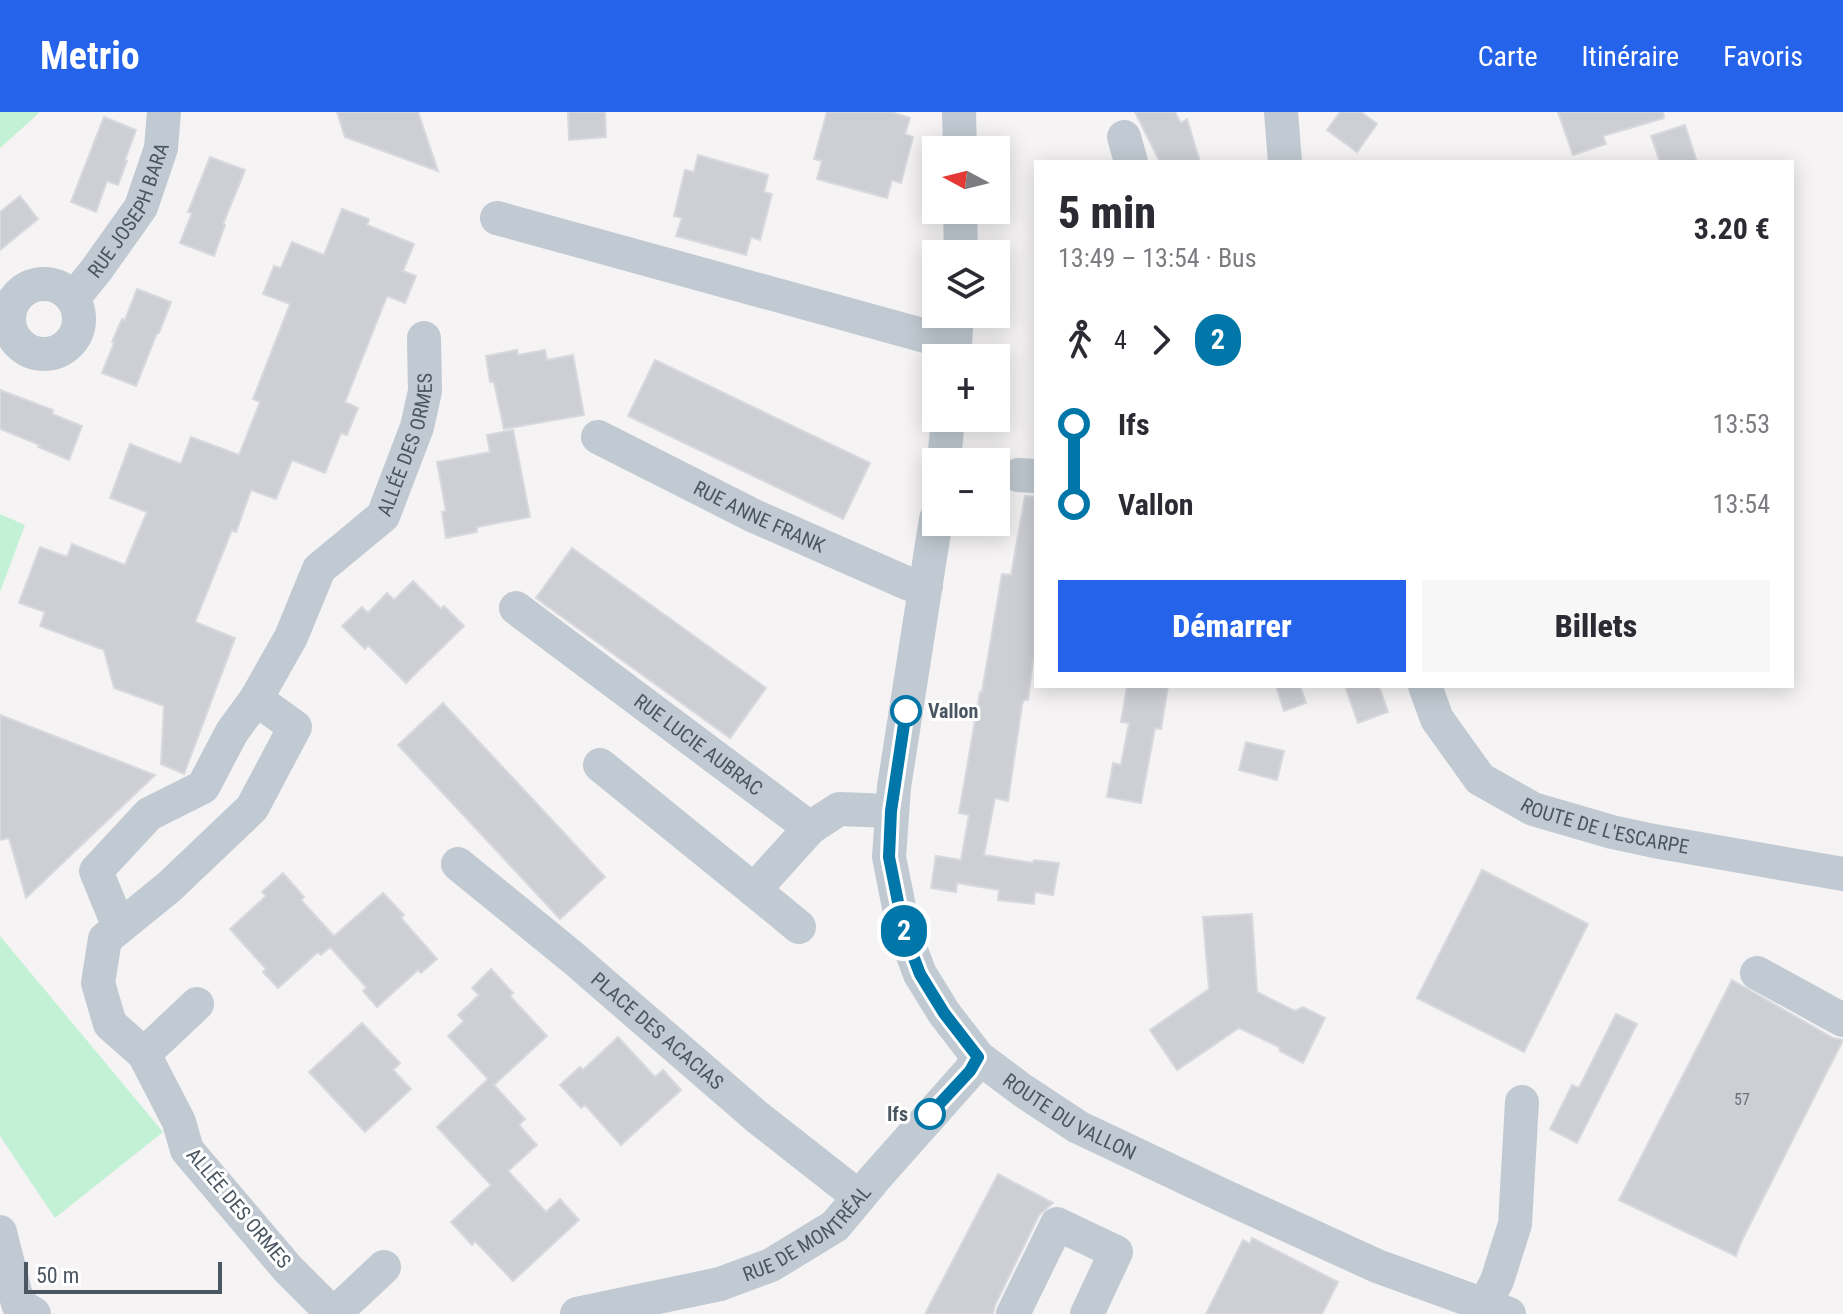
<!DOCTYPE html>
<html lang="fr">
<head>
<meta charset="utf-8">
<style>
	:root { --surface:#fff; --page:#f7f7f7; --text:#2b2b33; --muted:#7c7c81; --accent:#2563eb }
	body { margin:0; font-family:"Roboto Condensed",sans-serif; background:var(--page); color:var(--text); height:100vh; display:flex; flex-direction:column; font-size:30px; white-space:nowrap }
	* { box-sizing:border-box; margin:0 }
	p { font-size:26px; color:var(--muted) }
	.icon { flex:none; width:44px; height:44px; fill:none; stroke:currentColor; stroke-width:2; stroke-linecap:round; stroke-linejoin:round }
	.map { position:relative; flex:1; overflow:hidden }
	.details { position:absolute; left:1034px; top:48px; width:760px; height:528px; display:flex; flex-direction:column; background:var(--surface); border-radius:0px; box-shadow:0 4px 20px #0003 }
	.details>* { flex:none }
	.badge { padding:0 16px; border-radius:26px; font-size:28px; line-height:52px }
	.needle { width:52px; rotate:277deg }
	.buttons { position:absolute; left:922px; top:24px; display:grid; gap:16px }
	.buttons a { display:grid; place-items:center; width:88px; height:88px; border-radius:0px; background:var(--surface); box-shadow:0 4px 20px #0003; font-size:40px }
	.scale { position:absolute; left:24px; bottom:20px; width:198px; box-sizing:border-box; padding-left:8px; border:4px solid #4a5661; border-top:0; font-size:22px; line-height:28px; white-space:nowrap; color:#4a5661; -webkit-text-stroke:6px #fff; paint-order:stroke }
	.map>.badge { position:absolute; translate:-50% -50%; box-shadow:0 0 0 4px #fff }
	.legs { display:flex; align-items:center; gap:12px; height:88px; padding:0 24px; font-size:26px }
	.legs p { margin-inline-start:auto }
	.head { display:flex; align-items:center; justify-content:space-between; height:136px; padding:0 24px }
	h1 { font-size:44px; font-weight:800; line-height:60px }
	.cta { display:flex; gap:16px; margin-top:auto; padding:16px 24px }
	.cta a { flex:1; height:92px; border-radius:0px; background:var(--accent); color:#fff; font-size:32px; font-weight:800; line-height:92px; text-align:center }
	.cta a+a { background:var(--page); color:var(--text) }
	ul { padding:0 24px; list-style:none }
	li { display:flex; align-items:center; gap:28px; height:80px; font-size:30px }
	li i { display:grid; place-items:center; width:12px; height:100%; margin:0 10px; background:currentColor }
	li i::after { content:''; width:20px; height:20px; margin:-10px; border:6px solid; border-radius:50%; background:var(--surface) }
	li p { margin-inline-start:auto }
	li:first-child i { background:linear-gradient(#0000 50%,currentColor 0) }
	li:last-child i { background:linear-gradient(currentColor 50%,#0000 0) }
	header { display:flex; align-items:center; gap:48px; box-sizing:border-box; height:112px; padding:0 40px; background:var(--accent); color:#fff }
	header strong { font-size:38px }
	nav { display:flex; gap:44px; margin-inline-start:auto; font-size:28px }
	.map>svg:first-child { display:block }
	.green { fill:#c3f1d5 }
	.building { fill:#cdcfd5; stroke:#d7d9de; stroke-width:2 }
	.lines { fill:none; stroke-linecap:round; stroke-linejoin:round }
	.minor { stroke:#c1cad2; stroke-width:34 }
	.line-1-casing { stroke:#fff; stroke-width:18 }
	.line-1 { stroke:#0077a8; stroke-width:12 }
	.stop-1-dot { fill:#fff; stroke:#0077a8; stroke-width:4 }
	.labels { text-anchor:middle; stroke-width:6; stroke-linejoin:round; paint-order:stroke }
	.number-label { font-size:16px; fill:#6b747e }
	.street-label { font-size:20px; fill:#4a5661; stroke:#fff }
	.stop-label { font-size:20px; font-weight:bold; fill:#4a5661; stroke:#fff; text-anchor:start }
</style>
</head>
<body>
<header>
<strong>Metrio</strong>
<nav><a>Carte</a><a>Itinéraire</a><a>Favoris</a></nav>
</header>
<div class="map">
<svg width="1843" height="1202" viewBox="0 0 1843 1202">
	<rect width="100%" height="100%" fill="#f5f3f3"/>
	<path class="green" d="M0,0h39v1l-39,35z
		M0,402l25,11 -25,67z
		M0,824l163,196 -108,86 -55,-82z"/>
	<path class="building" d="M337,0h81l20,59 -93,-34z
		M568,0h37l1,25 -37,3z
		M827,0h64l19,6 -5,16 8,3 -12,46 -9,-3 -5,18 -70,-19 5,-18 -8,-2z
		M1135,0h40l6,11 6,-4 13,43h-40z
		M1340,0h21l16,12 -20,28 -30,-22z
		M1558,0h105l1,6 -61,18 3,8 -33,11z
		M104,5l32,13 -11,30 2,1 -9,24 -11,-4 -11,31 -25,-10z
		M1685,13l12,37h-37l-9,-26z
		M698,43l70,20 -4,17 8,2 -12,46 -9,-3 -5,18 -70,-19 6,-18 -8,-2 11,-46 9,2z
		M210,45l35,13 -22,54 2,1 -11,31 -34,-13 12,-30 -4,-1z
		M20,84l18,23 -38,31v-38z
		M342,97l27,10 -2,6 47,19 -11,27 13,5 -11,27 -18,-7 -42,106 13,6 -11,27 -6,-2 -16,40 -33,-13 -16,39 -25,-9 -15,42 -4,-2 -37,92 40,16 -51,136 -23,-10 3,-58 -50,-18 -10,-38 -64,-24 5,-14 -26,-9 21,-56 27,10 5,-13 53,21 22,-53 -37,-14 20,-54 51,20 10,-27 48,18 21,-53 -7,-3 37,-95 -27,-10 11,-28 7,2 11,-26 32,13z
		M137,177l34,13 -12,31h-2l-21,53 -34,-13 12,-30 -2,-1 10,-23 3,1z
		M517,238l1,5 27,-5 2,10 26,-5 11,60 -80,14 -10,-47h-4l-4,-26z
		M655,248l215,103 -27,56 -215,-103z
		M0,278l53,20 -1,4 30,12 -13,34 -31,-13 2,-2 -40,-16z
		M513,318l17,87 -53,10v5l-31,6 -4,-26 4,-1 -9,-49 53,-10 -3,-17z
		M1025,384l11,1v163l-3,-1 -5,41h-4l-2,5 -14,96 -13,-3 -11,57 49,8 1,-3 25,3 -6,32 -18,-3 -1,12 -36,-4 1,-10 -42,-7 -1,9 -25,-4 5,-32 25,4 8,-45 -10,-2 21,-121h2l20,-118 9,1z
		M572,436l194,140 -36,50 -194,-140z
		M413,469l28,28 3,-3 20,20 -58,57 -38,-38 -3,4 -23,-23 20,-19 6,6 19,-20 7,7z
		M1127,574h41l-7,43 -6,-1 -14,75 -34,-6 6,-34 8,2 8,-42 -8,-1z
		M1276,574h24l6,17 -22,8z
		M1345,574h34l9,26 -30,11z
		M443,591l162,174 -45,42 -162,-174z
		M0,603l155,60 -129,123 -17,-60 -9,2z
		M1246,630l38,9 -7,29 -38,-10z
		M1482,758l106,54 -64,128 -107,-54z
		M283,761l21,24 -3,3 33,36 49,-43 21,22 -3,3 36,41 -16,14 -3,-3 -41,37 -14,-16 4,-3 -37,-41 -9,8 -3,-3 -40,36 -15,-16 3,-3 -36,-40 36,-33 -4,-4z
		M1252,802l5,78 38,19 8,-4 22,11 -22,45 -23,-12 -1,-4 -40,-19 -62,42 -27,-40 59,-41 -6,-72z
		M491,857l22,24 -3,3 37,40 -53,49 31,34 -6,6 18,20 -29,26 38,41 14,-13 19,21 -66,61 -38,-40 -3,4 -21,-23 40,-37 -54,-58 51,-48 -40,-43 16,-15 -6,-6 21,-20 -7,-7z
		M1732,868l101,58 10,2 -102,202 -5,14 -117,-56z
		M1616,902l21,10 -60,119 -27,-14 22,-44 7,3z
		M362,911l38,40 -7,7 18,19 -46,43 -56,-60z
		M618,925l37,40 8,-7 18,20 -60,55 -36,-40 -4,3 -21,-23 20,-18 3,3z
		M998,1062l55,29 -14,12 -44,90 -2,9h-68z
		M1252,1126l86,44 -16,32h-116l37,-74 7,4z"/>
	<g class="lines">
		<g class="minor">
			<path d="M959,0l1,38"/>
			<path d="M1281,0l4,50"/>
			<path d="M1124,25l7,25"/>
			<path d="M960,98l1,44"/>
			<path d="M497,106l443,122 15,2"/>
			<circle cx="44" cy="207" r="35"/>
			<path id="s1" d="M73,187l24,-30 44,-62 20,-59 3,-36"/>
			<path d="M954,246l3,-44"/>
			<path id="s2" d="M598,325l156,79 155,68 17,2"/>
			<path d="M944,350l4,-44"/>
			<path d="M1018,363l18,1"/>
			<path id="s3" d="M936,407l-42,268 -5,70 15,75 16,42 24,39 34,44 44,33 56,37 146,69 153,70 132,48"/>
			<path id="s4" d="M516,496l294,220 29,-19 52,2"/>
			<path id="s5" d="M1425,574l12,33 43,60 53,30 79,23 42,9 189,33"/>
			<path d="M600,653l154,125"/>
			<path id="s6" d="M458,752l114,93 185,160 102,80"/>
			<path d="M119,815l-23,-56 53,-57 54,-27 29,-55 24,-33"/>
			<path d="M799,815l-45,-37 56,-62"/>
			<path d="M1757,861l86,47"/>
			<path d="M144,942l53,-50"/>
			<path d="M0,1120l18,72 16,10"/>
			<path d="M1484,1193l13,-24 18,-57 7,-122"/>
			<path id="s7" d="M333,1202l-45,-45 -101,-119 -8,-28 -35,-68 -34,-30 -12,-41 7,-44 64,-52 83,-79 43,-81 -39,-28 35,-62 28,-68 64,-53 34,-89 8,-36 -1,-53"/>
			<path d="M334,1202l50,-47"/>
			<path id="s8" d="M577,1202l143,-30 51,-19 64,-39 40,-48 95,-107 8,-14"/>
			<path d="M1013,1202l44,-90 59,28 -29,62"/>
		</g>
	</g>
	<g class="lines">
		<defs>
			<path id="line-1" d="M906,599l-15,100 -2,46 15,75 16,42 24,39 34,44 -8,14 -40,43"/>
		</defs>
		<use href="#line-1" class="line-1-casing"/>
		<use href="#line-1" class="line-1"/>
	</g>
	<g class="stop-1-dot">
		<circle cx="906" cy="599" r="14"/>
		<circle cx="930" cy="1002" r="14"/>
	</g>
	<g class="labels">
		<g class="number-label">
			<text x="1742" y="993">57</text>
		</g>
		<g class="street-label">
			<text dy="7" stroke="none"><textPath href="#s1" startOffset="106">RUE JOSEPH BARA</textPath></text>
			<text dy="7" stroke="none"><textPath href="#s7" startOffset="1098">ALLÉE DES ORMES</textPath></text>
			<text dy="7" stroke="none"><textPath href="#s2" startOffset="180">RUE ANNE FRANK</textPath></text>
			<text dy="7" stroke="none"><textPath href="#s4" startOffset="228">RUE LUCIE AUBRAC</textPath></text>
			<text dy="7" stroke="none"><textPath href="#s5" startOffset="244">ROUTE DE L'ESCARPE</textPath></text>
			<text dy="7" stroke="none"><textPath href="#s6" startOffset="260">PLACE DES ACACIAS</textPath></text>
			<text dy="7" stroke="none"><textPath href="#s3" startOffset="674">ROUTE DU VALLON</textPath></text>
			<text transform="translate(239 1096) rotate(50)" y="7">ALLÉE DES ORMES</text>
			<text dy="7" stroke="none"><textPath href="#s8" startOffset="248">RUE DE MONTRÉAL</textPath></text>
		</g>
		<g class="stop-label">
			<text x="928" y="606">Vallon</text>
			<text x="908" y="1009" text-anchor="end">Ifs</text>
		</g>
	</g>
</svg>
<div class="buttons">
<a><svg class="needle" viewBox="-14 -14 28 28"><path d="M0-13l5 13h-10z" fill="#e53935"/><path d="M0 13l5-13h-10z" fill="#7c7c81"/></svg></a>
<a><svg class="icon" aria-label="layers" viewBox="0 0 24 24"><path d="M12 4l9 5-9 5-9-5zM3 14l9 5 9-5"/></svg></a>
<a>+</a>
<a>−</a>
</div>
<div class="scale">50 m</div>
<b class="badge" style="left:904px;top:819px;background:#0077a8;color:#fff">2</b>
<section class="details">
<div class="head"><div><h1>5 min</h1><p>13:49 – 13:54 · Bus</p></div><b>3.20 €</b></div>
<div class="legs"><svg class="icon" aria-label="walk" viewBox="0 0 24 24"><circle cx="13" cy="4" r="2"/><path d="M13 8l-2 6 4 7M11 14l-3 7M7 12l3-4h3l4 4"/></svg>4<svg class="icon" aria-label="forward" viewBox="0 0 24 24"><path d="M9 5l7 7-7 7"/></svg><b class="badge" style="background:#0077a8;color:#fff">2</b></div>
<ul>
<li><i style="color:#0077a8"></i><b>Ifs</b><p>13:53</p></li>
<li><i style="color:#0077a8"></i><b>Vallon</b><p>13:54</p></li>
</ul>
<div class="cta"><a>Démarrer</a><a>Billets</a></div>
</section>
</div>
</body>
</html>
